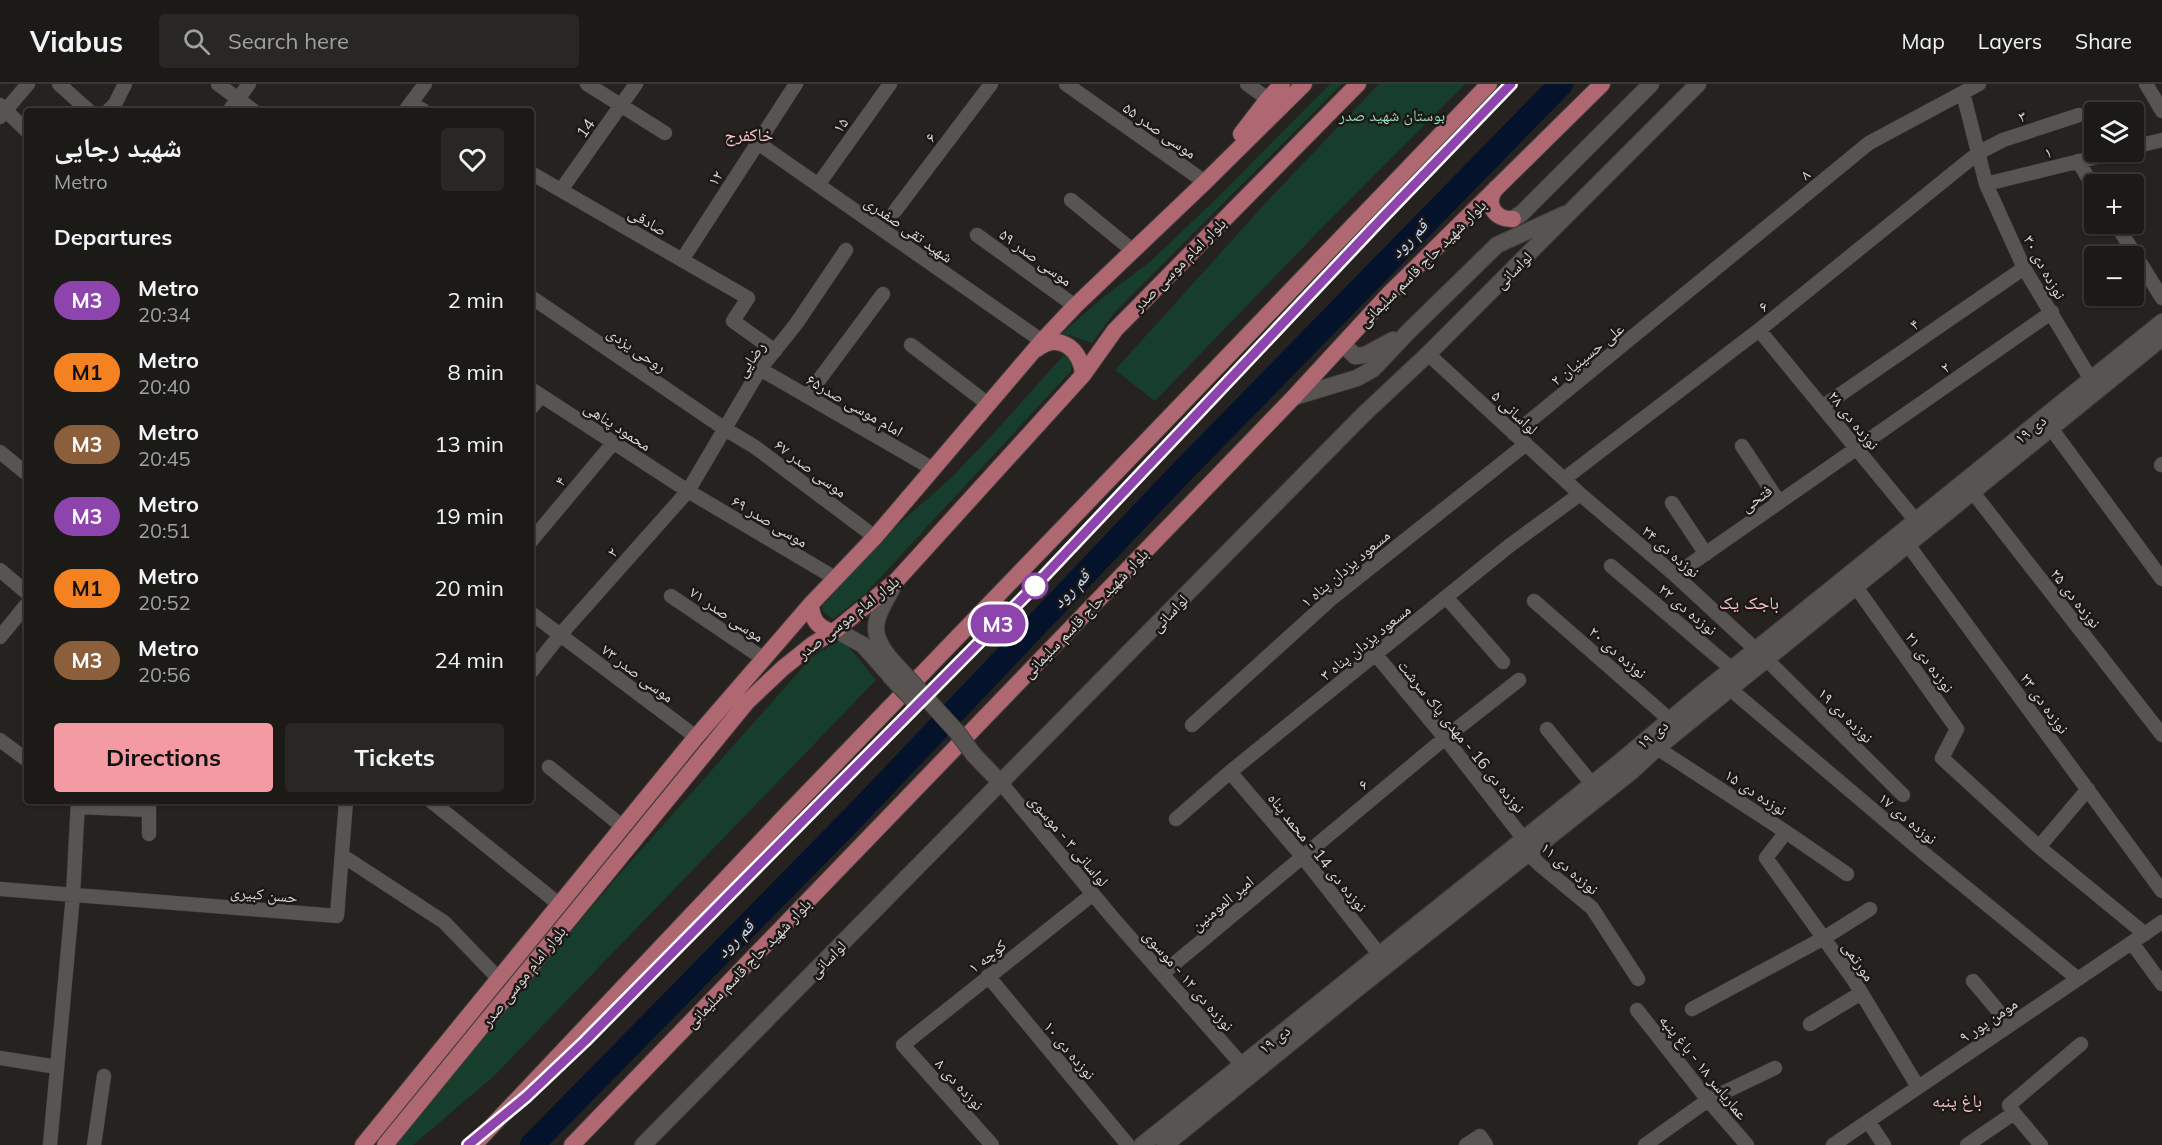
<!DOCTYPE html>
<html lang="en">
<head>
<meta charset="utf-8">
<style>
	:root { --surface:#1c1a17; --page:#292724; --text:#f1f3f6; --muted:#a0a1a1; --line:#3a3836; --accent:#f49aa3 }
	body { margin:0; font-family:Mulish,"Noto Naskh Arabic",sans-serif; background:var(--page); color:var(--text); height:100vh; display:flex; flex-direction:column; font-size:22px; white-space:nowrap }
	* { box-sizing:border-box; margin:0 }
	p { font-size:20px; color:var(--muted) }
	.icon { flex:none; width:33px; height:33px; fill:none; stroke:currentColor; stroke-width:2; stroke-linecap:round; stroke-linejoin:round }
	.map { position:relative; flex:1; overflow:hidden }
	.panel { position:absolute; left:24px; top:24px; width:510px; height:696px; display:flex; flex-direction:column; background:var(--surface); border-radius:6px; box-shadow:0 2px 4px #0004,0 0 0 2px var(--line) }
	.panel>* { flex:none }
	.badge { padding:0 12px; border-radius:20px; font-size:21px; line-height:39px }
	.tools { position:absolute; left:2084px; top:18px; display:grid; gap:12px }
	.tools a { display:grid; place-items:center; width:60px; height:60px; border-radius:6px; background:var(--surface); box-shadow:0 2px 4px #0004,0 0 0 2px var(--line); font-size:30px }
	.map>.badge { position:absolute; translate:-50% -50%; box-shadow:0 0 0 3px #fff }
	h2 { padding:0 30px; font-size:22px; line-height:54px }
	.round { display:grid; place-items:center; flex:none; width:63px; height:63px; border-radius:6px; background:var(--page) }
	.overview { display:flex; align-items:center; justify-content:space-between; height:102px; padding:0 30px }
	h1 { font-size:28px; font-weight:700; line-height:45px }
	.action { display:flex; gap:12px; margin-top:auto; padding:12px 30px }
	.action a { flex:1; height:69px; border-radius:6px; background:var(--accent); color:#111; font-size:24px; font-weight:700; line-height:69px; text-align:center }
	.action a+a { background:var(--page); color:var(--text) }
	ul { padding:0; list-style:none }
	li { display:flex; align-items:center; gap:18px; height:72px; padding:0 30px }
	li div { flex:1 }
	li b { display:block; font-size:22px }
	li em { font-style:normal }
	li .badge { min-width:66px; font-weight:700; text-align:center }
	header { display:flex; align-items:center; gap:36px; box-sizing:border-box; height:84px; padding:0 30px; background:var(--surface); border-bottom:2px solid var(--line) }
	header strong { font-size:28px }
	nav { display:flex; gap:33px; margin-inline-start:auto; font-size:21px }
	.search { width:420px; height:54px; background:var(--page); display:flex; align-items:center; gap:15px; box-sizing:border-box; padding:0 21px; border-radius:6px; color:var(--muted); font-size:22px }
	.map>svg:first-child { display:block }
	.green { fill:#173e2d }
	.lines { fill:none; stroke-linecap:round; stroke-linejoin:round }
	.river { stroke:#04122b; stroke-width:24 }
	.minor-casing { stroke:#3f3c3a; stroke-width:15 }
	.secondary-casing { stroke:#3f3c3a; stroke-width:18 }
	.primary-casing { stroke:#3f3c3a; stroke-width:18 }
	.minor { stroke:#585452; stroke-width:14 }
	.secondary { stroke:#585452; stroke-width:16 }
	.primary { stroke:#af6872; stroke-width:16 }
	.rail { stroke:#7d7b79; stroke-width:4; stroke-dasharray:3 6; stroke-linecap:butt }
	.secondary-bridge-casing { stroke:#3f3c3a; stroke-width:18; stroke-linecap:butt }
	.secondary-bridge { stroke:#585452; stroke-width:16 }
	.line-casing { stroke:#fff; stroke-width:14 }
	.line { stroke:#8e44ad; stroke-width:9 }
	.stop-dot { fill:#fff; stroke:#8e44ad; stroke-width:3 }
	.labels { text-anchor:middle; stroke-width:5; stroke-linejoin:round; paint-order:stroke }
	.park-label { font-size:16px; fill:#96dcb9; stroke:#1b1816 }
	.street-label { font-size:16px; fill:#d9d7d6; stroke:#1b1816 }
	.neighbourhood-label { font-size:18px; fill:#f9c5c8; stroke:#1b1816 }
	.water-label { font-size:18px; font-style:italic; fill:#c3d8f8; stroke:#1b1816 }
</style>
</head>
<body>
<header>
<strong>Viabus</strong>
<div class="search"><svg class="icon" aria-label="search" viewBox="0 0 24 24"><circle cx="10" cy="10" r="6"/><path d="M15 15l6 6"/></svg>Search here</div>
<nav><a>Map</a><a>Layers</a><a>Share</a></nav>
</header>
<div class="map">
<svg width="2162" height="1061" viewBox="0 0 2162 1061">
	<rect width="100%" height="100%" fill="#25221f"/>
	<path class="green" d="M1330,0h12l-228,229 -22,30 -23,-8 -10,1 42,-37 51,-39 62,-59z
		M1379,0h86l-152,153 -158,164 -40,-31 157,-174z
		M1063,272h4l4,6v9l-205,222 -33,26 -10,-7 -1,-6 61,-68 68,-60 42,-44z
		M842,555l34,41 -382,396 -81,69h-16l37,-49 183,-219 195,-220z"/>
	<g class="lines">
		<path class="river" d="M532,1061l322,-328 321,-338 386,-395"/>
		<defs>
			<path id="minor" d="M59,0l30,27
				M218,0l36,27
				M587,0l78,49
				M1066,0l139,98
				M1247,0l21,15
				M2146,0l16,27
				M1963,9l23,91 38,84 72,120
				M411,19l13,8
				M0,21l27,26
				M108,27l7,-7 10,-20
				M229,27l20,-27
				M405,27l20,-27
				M0,33l28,-33
				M758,59l284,198
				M2133,63l29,-7
				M2078,77l16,27
				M531,89l217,125 -15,23 42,30
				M1986,100l131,-32
				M818,101l72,-101
				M561,106l75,-106
				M1071,116l61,50
				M895,127l96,-127
				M2116,140l46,74
				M977,151l98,71
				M682,176l114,-176
				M531,213l194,132 30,18 120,90
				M1759,246l162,197
				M911,261l77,59
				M1428,270l152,140 95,81 91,84 137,136
				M760,285l173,100
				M531,305l157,102 147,87
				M807,312l76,-102
				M1822,323l202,-139
				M531,324l10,-12
				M2045,336l117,159
				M1514,350l355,-291 110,-59
				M1742,362l37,56
				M0,368l27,22
				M2161,381l1,-1
				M1564,395l195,-149 219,-177 25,-13 76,-25
				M1968,402l194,249
				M1672,419l34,51
				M1903,454l259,353
				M531,457l83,-99
				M1611,482l128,109
				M0,486l27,23
				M1675,491l377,-263
				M1856,503l101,142 -15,29 97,89 106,87
				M671,512l93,63
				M1446,513l57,65
				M1534,517l143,125
				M531,529l165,124
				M0,553l27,-33
				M1376,571l69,83 78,100
				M531,588l29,-37 128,-144 72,-122 36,-45 50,-74
				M1723,599l202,171 153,125
				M1192,641l139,-126 195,-155
				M1547,645l45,55
				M0,656l27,20
				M1650,656l7,8 129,84 61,42
				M549,683l74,60
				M1230,688l72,84 77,98
				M1001,699l111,134 130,148
				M431,717l129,104
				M78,723l71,3
				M1176,735l54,-47 279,-226 71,-52
				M1786,748l-20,26 87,121 65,108
				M149,750v-31
				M1521,762l19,19 52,43 46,71
				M2039,763l49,-58
				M343,772l101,66 55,57
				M0,805l337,27 9,-115
				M2132,859l30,41
				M1162,890l283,-236 74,-58
				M988,892l140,169
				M1973,897l37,44
				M1692,925l132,-71 46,-29
				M1637,926l71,90 39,45
				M1810,940l51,-31
				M0,974l57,9
				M2014,1029l27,32
				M1868,1037l16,24
				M50,1061l23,-250 5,-94
				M94,1061l10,-69
				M992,1061l-89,-100 190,-151
				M1466,1061l14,-9 6,9
				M1645,1061l63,-45 67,-32
				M1833,1061l329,-223
				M1967,1061l47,-32 -5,-8 72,-61"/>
			<path id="secondary" d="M1513,135l9,-6 129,-129
				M1343,260l12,12 10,-1 28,-15
				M1294,313l63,-19 16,-9 36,-38 88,-86 68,-31
				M896,497c-20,38 -33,50 1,85
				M836,546l27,15 23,26
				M974,671l27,28
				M643,1061l720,-730 65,-61 270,-270
				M1142,1061l479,-384 81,-68 460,-371
				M1165,1061l188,-153 278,-220 26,-24 505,-410"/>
			<path id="primary" d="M1241,50l27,-35 14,-15
				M1496,104c-12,16 -1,32 17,31
				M1037,265c23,-18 45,2 46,26
				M811,520c1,17 7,23 21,28
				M363,1061l333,-408 115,-133 64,-67 167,-196 33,-35 130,-124 99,-98
				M385,1061l362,-443 36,-34 30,-24 23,-14 60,-49 187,-206 32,-45 243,-246
				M474,1061l310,-328 296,-307 409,-426
				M572,1061l722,-748 95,-103 213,-210"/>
		</defs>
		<use href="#minor" class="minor-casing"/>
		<use href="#secondary" class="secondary-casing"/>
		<use href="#primary" class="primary-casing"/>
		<use href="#minor" class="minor"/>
		<use href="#secondary" class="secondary"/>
		<use href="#primary" class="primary"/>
		<path class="rail" d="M468,1061l59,-49 58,-55 444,-448 354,-376 128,-133"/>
		<defs>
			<path id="secondary-bridge" d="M897,582l60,66 17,23
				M889,591l25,26"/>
		</defs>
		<use href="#secondary-bridge" class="secondary-bridge-casing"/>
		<use href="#secondary-bridge" class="secondary-bridge"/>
	</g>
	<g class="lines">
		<defs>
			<path id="line" d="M468,1061l59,-49 58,-55 444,-449 354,-375 128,-133"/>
		</defs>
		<use href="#line" class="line-casing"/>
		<use href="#line" class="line"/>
	</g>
	<circle class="stop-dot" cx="1035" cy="502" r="12"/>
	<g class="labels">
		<g class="park-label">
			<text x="1392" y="37">بوستان شهید صدر</text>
		</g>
		<g class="street-label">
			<text transform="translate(2022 32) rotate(-18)" y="6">۳</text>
			<text transform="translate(840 41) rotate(-55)" y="6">۱۵</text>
			<text transform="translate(585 44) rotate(-55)" y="6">14</text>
			<text transform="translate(1160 46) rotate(35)" y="6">موسی صدر ۵۵</text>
			<text transform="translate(930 53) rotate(-53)" y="6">۶</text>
			<text transform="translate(2048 68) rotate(-14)" y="6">۱</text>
			<text transform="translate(1805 90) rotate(-39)" y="6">۸</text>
			<text transform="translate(715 94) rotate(-57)" y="6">۱۲</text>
			<text transform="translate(648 137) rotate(30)" y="6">صادقی</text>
			<text transform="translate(909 145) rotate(35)" y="6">شهید تقی صفدری</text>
			<text transform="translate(1036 173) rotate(36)" y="6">موسی صدر ۵۹</text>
			<text transform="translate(1422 179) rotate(-45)" y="6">بلوار شهید حاج قاسم سلیمانی</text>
			<text transform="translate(1179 180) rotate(-45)" y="6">بلوار امام موسی صدر</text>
			<text transform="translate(2045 183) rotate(61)" y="6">نوزده دی ۳۰</text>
			<text transform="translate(1513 186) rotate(-45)" y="6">لواسانی</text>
			<text transform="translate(1763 222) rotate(-39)" y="6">۶</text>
			<text transform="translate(1914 240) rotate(-35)" y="6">۴</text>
			<text transform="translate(637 265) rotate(34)" y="6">روحی یزدی</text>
			<text transform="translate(1587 270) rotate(-39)" y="6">۲ علی حسینیان</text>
			<text transform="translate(750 275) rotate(-55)" y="6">رضایی</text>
			<text transform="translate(1945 283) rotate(-35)" y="6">۲</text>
			<text transform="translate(855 321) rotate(30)" y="6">امام موسی صدر۶۵</text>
			<text transform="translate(1515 328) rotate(43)" y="6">لواسانی ۵</text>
			<text transform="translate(1854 336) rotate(51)" y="6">نوزده دی ۲۸</text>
			<text transform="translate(618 342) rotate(33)" y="6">محمود پناهی</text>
			<text transform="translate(2030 345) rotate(-39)" y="6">۱۹ دی</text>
			<text transform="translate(811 384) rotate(37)" y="6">موسی صدر ۶۷</text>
			<text transform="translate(560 397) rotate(-50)" y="6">۴</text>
			<text transform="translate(1756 414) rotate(-35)" y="6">فتحی</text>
			<text transform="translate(770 437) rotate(31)" y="6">موسی صدر ۶۹</text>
			<text transform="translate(1671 467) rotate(41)" y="6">نوزده دی ۲۴</text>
			<text transform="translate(612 468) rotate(-48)" y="6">۲</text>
			<text transform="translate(1345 484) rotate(-40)" y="6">۱ مسعود یزدان پناه</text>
			<text transform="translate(2076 514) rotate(52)" y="6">نوزده دی ۲۵</text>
			<text transform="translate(1688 525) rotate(40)" y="6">نوزده دی ۲۲</text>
			<text transform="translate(1085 529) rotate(-46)" y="6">بلوار شهید حاج قاسم سلیمانی</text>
			<text transform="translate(1169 529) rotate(-46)" y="6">لواسانی</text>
			<text transform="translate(727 530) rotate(34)" y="6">موسی صدر ۷۱</text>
			<text transform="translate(848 533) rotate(-38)" y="6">بلوار امام موسی صدر</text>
			<text transform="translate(1365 558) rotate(-39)" y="6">۳ مسعود یزدان پناه</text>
			<text transform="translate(1618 568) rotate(41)" y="6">نوزده دی ۲۰</text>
			<text transform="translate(1930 578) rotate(54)" y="6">نوزده دی ۲۱</text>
			<text transform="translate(638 589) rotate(37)" y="6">موسی صدر ۷۳</text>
			<text transform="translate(2045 619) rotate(54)" y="6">نوزده دی ۲۳</text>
			<text transform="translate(1846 631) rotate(45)" y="6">نوزده دی ۱۹</text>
			<text transform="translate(1652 650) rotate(-40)" y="6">۱۹ دی</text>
			<text transform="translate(1462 652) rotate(51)" y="6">نوزده دی 16 - مهدی پاک سرشت</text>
			<text transform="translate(1363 700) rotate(-40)" y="6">۶</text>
			<text transform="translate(1756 708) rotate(33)" y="6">نوزده دی ۱۵</text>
			<text transform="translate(1908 734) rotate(40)" y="6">نوزده دی ۱۷</text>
			<text transform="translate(1069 756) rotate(50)" y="6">لواسانی ۳ - موسوی</text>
			<text transform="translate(1318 768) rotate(51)" y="6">نوزده دی 14 - محمد پناه</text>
			<text transform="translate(1570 784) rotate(41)" y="6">نوزده دی ۱۱</text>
			<text transform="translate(264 810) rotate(5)" y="6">حسن کبیری</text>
			<text transform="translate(1222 819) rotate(-40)" y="6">امیر المومنین</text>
			<text transform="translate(987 872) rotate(-38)" y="6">کوچه ۱</text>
			<text transform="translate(827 875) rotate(-45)" y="6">لواسانی</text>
			<text transform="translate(1859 877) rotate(56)" y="6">مورتمی</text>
			<text transform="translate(748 879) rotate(-46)" y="6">بلوار شهید حاج قاسم سلیمانی</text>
			<text transform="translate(523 892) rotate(-51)" y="6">بلوار امام موسی صدر</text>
			<text transform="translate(1189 896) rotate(49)" y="6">نوزده دی ۱۲ - موسوی</text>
			<text transform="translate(1988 936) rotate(-34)" y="6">مومن پور ۹</text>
			<text transform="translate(1274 955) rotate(-39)" y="6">۱۹ دی</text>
			<text transform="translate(1070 966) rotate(50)" y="6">نوزده دی ۱۰</text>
			<text transform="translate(1704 983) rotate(51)" y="6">عماریاسر ۱۸ - باغ پنبه</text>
			<text transform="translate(960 1000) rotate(48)" y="6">نوزده دی ۸</text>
		</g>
		<g class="neighbourhood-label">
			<text x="749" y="57">خاکفرج</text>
			<text x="1749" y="525">باجک یک</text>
			<text x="1957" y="1023">باغ پنبه</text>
		</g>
		<g class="water-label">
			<text transform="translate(1409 155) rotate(-46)" y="6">قم رود</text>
			<text transform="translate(1071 505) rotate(-46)" y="6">قم رود</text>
			<text transform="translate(735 855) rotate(-45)" y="6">قم رود</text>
		</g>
	</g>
</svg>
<div class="tools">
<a><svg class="icon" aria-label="layers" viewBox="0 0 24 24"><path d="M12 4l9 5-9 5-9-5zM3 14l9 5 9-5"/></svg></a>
<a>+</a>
<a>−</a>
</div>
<b class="badge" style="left:998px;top:540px;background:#8e44ad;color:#fff">M3</b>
<section class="panel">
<div class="overview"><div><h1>شهید رجایی</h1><p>Metro</p></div><a class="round"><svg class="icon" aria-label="heart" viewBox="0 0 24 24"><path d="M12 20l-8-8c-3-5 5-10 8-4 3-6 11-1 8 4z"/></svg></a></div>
<h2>Departures</h2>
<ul>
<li><span class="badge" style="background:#8e44ad;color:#fff">M3</span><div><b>Metro</b><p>20:34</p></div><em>2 min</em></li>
<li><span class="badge" style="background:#f58220;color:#111">M1</span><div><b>Metro</b><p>20:40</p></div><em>8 min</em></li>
<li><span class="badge" style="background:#8b5e3c;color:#fff">M3</span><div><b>Metro</b><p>20:45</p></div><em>13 min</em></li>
<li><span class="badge" style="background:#8e44ad;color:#fff">M3</span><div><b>Metro</b><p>20:51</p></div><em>19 min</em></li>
<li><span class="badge" style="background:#f58220;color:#111">M1</span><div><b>Metro</b><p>20:52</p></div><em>20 min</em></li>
<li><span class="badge" style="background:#8b5e3c;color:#fff">M3</span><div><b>Metro</b><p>20:56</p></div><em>24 min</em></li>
</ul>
<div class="action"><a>Directions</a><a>Tickets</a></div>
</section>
</div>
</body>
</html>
